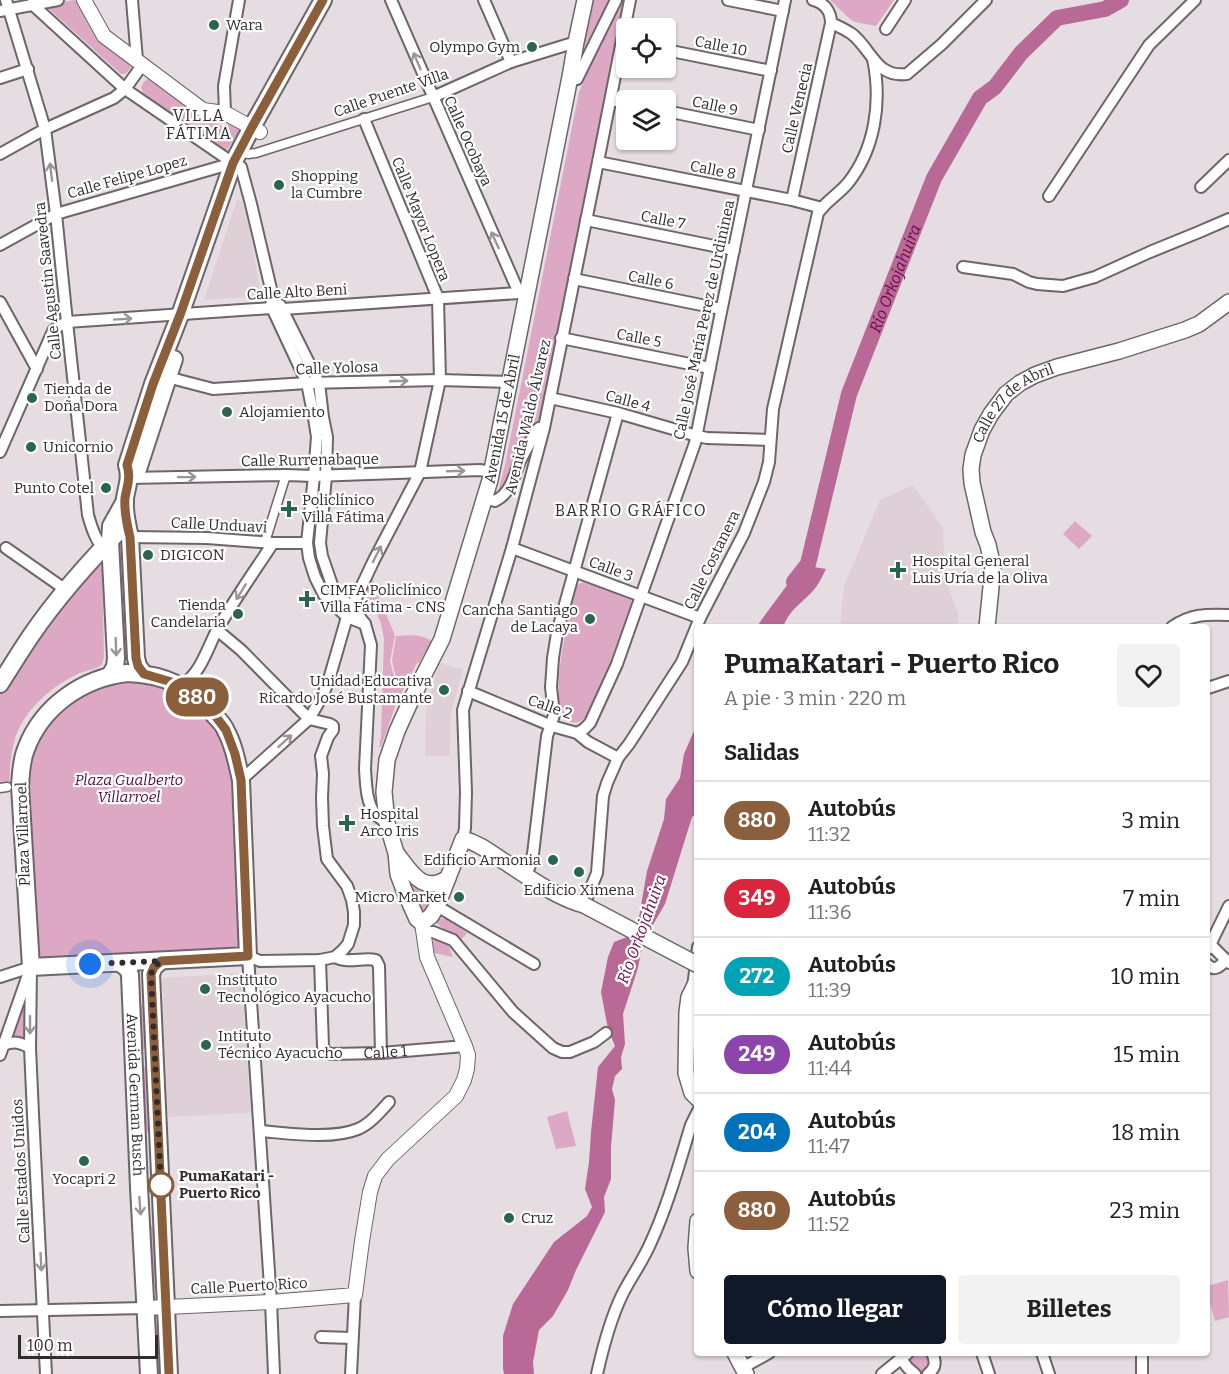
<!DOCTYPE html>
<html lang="es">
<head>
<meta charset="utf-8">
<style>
	:root { --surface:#fff; --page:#f2f2f2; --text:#202124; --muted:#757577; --line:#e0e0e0; --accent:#111827 }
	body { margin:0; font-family:Bitter,serif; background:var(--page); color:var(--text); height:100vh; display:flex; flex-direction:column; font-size:22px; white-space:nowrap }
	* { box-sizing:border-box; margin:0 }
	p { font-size:20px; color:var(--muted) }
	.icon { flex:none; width:33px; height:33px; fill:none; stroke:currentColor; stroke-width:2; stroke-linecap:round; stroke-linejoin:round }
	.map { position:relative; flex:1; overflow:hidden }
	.side { position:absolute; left:694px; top:624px; width:516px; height:732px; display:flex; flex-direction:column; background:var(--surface); border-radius:6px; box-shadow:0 2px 4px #0004 }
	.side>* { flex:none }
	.badge { padding:0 12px; border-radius:20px; font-size:21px; line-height:39px }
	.fabs { position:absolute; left:616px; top:18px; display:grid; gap:12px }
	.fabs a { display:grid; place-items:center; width:60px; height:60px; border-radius:6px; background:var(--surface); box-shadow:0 2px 4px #0004; font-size:30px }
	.scale { position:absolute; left:18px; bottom:15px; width:140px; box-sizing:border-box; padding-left:6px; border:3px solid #302c2e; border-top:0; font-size:16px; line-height:21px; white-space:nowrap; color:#302c2e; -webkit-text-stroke:4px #fff; paint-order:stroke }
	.you { position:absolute; width:30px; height:30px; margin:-15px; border:4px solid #fff; border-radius:50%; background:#1a73e8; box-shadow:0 0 0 9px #1a73e833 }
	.map>.badge { position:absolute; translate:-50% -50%; box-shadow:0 0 0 3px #fff }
	h2 { padding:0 30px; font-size:22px; line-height:54px }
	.round { display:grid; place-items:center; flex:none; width:63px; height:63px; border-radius:6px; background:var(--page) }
	.headline { display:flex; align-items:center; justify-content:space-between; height:102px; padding:0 30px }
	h1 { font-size:28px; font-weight:700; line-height:45px }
	.cta { display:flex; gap:12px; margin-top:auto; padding:12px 30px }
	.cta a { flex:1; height:69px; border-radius:6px; background:var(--accent); color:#fff; font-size:24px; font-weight:700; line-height:69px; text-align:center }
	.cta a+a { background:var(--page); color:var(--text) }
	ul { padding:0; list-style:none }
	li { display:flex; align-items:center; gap:18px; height:78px; padding:0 30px; border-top:2px solid var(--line) }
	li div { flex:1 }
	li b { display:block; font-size:22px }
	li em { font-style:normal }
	li .badge { min-width:66px; font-weight:700; text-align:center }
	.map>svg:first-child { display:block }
	.built { fill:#dfcfd7 }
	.green { fill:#dda8c4 }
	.water { fill:#b86995 }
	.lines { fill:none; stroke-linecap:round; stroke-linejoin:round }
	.river { stroke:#b86995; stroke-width:16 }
	.pedestrian-casing { stroke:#6d6569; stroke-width:11 }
	.minor-casing { stroke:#6d6569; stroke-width:14 }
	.tertiary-casing { stroke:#6d6569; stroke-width:16 }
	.secondary-casing { stroke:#6d6569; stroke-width:18 }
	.primary-casing { stroke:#6d6569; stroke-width:20 }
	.pedestrian { stroke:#fff; stroke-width:8 }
	.minor { stroke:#fff; stroke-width:10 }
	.tertiary { stroke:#fff; stroke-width:14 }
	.secondary { stroke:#fff; stroke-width:15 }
	.primary { stroke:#fff; stroke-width:16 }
	.secondary-bridge-casing { stroke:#6d6569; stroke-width:18; stroke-linecap:butt }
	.secondary-bridge { stroke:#fff; stroke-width:15 }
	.oneway { stroke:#989696 }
	.line-casing { stroke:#fff; stroke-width:14 }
	.line { stroke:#8b5e3c; stroke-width:9 }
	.walk { stroke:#302c2e; stroke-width:6; stroke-dasharray:0 10.8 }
	.poi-dot { fill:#2a654f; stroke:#fff; stroke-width:2 }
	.stop-dot { fill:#fff; stroke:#8b5e3c; stroke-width:3 }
	.labels { text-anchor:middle; stroke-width:4.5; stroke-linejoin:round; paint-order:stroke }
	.poi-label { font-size:15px; fill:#302c2e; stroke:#fff; text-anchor:start }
	.street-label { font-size:15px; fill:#302c2e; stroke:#fff }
	.park-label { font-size:15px; font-style:italic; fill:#560d3d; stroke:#fff }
	.stop-label { font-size:15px; font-weight:bold; fill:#302c2e; stroke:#fff; text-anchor:start }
	.neighbourhood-label { font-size:16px; letter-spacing:1.5px; fill:#302c2e; stroke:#fff }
	.water-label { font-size:16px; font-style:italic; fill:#6e0b4e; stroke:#fff }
</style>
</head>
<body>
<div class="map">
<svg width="1229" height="1374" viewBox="0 0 1229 1374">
	<rect width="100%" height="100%" fill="#e6dde2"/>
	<path class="built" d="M237,199l8,4 16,93 -57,4z
		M913,485l30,43 1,26 4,33 10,26v14h-118l4,-41 36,-86z
		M439,663l24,6 -12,44 -1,43h-25l1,-45z
		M241,973l10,140 -83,4 -6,-139z"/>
	<path class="green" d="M75,0l5,2 50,60 1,6 -6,6h-4l-72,-65 2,-5z
		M593,0h16l-26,50z
		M620,0h4l-53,270 -32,150 -12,21 -15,35 -15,19 8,-30 74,-373 34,-80z
		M830,0h64l-18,26 -21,-4 -4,-2z
		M152,78l47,34 26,16 6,-7 11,6 -17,26 -81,-58 -3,-8c3,-6 5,-8 11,-9z
		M1075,521l17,15 -13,13 -16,-15z
		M120,547l4,1 2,52 -3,1 -3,-1 -3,-51z
		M96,564l3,1 3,2 2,90c-1,4 -1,6 -4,9 -4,3 -12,4 -17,6 -5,1 -9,4 -13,6 -23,12 -48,36 -55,61 -5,17 -6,34 -5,51l-10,2v-99l37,-55z
		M373,579v8l10,19 12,30 -5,25 4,16 -2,11 4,-11 -4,-16 4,-25c13,-1 25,-2 36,5l-13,22h-2l-18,35 -8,-8 7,8 -17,49h-2l2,-10 3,-99c-2,-9 -3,-17 -7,-24 -9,-15 -17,-19 -4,-35z
		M583,582l47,16 2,4 -21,58 -25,57c-5,4 -10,8 -17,4 -25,-13 2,-113 8,-136z
		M123,609l3,1 3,48 -6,1 -2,-49z
		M134,680l14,2 24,7 28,18 22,28 12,45 6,166 -1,2 -196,11 -5,-7 -15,-164 14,-55 43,-39 33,-12z
		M412,882l15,11 3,5 -6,13h-3l-11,-27z
		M438,918l9,1 20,14 -7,8 -24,-18z
		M436,938l11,4 6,15 -19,-4 -1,-11z
		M147,998l1,53 -3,-3 -3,3 -2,-43z
		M23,999l3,43c-6,-5 -9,-5 -16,-3z
		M140,1062l7,7 3,60 -5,5 -2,-3z
		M567,1111l9,35 -20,3 -9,-32z
		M149,1223l5,6 3,60h-6z
		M1228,1280l1,37 -14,4 -7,-25v-10z
		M157,1325l2,1 2,43 -3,2 -3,-44z
		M910 1362a10 10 0 1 1 20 0a10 10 0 1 1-20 0Z"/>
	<path class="water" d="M802,565l24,4c-4,8 -8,17 -15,24 -13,13 -21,17 -28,34h-26l5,-8z
		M697,724v89l-5,4 -27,87 -22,38 -5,26 -15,46 2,30 -4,13 1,12 -7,7 -3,13 3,11 -4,47v32l-7,18 1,15 -29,58 -8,20 -15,26 -14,14 -6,32 1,12h-30l-1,-6v-32l10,-32 41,-62 33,-26 5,-9 -7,-18 4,-27 2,-30 7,-65 17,-21 -7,-17 -7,-37 7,-35 6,-15 13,-5 11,-14 9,-52 17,-52 2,-20 14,-21 4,-24z"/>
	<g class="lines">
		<path class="river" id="s1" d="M794,582l14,-18 41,-170 85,-216 46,-80 15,-11 26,-34 36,-35 48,-9 16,-9"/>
		<defs>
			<path id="pedestrian" d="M248,154l8,-1 177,-56
				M265,542l21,-67
				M0,788l7,-1"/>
			<g id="minor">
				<path d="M6,0l39,129 11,85 11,108 21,193c4,14 8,26 17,36"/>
				<path d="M132,0l5,60"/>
				<path d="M391,0l128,293"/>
				<path d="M484,0l27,62"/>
				<path d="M728,0l55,11"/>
				<path d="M32,4l93,85 108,74 8,4 10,37 20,85 1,19 35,75 7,35 3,19 -3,39 -7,67 2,15 6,19 9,18 23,22 18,7"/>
				<path d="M0,11l58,-11"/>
				<path d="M831,23c7,3 15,7 21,11 20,16 24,44 55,40l35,-30 44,-44"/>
				<path d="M886,29l19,-29"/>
				<path d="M666,50l105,21"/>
				<path d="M570,77l7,2 39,-79"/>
				<path d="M0,78l28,-9"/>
				<path d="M433,97l78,-35 65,-20"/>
				<path d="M611,100l16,3"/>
				<path d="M666,111l93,19"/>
				<path d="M225,113l-1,-27 15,-86"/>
				<path d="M0,154l45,-25 69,-31 11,-9 18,-25"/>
				<path d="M598,162l194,38 30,8"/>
				<path d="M1201,187l28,-27"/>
				<path d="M1049,196l100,-151 46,-45"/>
				<path d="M792,200l39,-177c0,-11 -6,-20 -18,-23"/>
				<path d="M586,220l148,30"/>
				<path d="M0,245l56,-31 177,-51"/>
				<path d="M963,267l50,7 16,8 8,2 26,2 32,-9 55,-25 49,-20 30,-13"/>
				<path d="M574,279l147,30"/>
				<path d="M0,302l37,67"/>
				<path d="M280,305l39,78 4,34 4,20 -1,39 -6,67 2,13 10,29 7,11 13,11 13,17 6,21 -6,124c1,14 1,33 10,45 3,3 8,6 12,9"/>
				<path d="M561,338l149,30"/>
				<path d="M167,377l46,12 94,-6 133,-3 70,2"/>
				<path d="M550,398l68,15 79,23 10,2 63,2"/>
				<path d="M0,452l53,-121 6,-5 8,-4 205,-14 11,1 236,-16 10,-4"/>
				<path d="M129,478l157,-3 28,1 166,-6 11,2"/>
				<path d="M485,498l10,3c16,-8 19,-25 25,-40 5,-10 11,-20 16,-30l3,-3h4"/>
				<path d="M130,537l77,1 66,5h34"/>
				<path d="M6,548l60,42"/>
				<path d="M512,548l188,70"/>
				<path d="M1172,627c19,-13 34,-13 57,-12"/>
				<path d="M217,630l24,20 68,69 21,5 3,2v4l-5,7 -7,19 2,18 -1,24 1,28 4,33 20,27 5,14 2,12v13l-6,19 -5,6 -8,7 -15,3 -60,1 -12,-5 23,346 3,72"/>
				<path d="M182,685c19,-12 25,-36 35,-55 17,-30 37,-58 56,-87"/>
				<path d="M1208,688l21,-7"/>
				<path d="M468,691l84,35 25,7 11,9 30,16"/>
				<path d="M577,733l7,-4 6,-6 27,-59 78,-221 25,-126 65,-317"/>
				<path d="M241,780l68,-61 14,-24 7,-19 17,-59 27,-57 46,-88 20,-92 -2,-82 -74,-179"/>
				<path d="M463,839l2,-11 1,-36 -3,-82 49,-162 32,-120 54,-266 32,-162"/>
				<path d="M524,875l5,-7 4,-14 14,-118 7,-21 -3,-28 2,-29 4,-25 61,-220"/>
				<path d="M584,905l13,-32 6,-77 4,-13 11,-25 11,-14 53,-82 18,-44 44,-85 20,-51 5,-20 4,-53 45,-196c8,-12 21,-19 30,-30 27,-34 34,-81 25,-124"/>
				<path d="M437,906l97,58"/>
				<path d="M423,932h10l20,8 60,72 40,36 9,4h8l24,-10 12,-9"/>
				<path d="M1210,944l19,19"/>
				<path d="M1208,949l21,-43"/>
				<path d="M335,957c13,7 28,0 41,3l3,6 2,87"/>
				<path id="s2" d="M320,960l3,86 2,6 6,2 50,-1 84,-7"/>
				<path d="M1208,965c7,7 12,1 18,-5"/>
				<path d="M31,967l-1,81 3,66 13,260"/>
				<path d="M0,977l31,-10"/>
				<path d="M693,987l5,-40"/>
				<path d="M3,1045c11,-4 17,-3 27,3"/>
				<path d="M0,1055l28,-80"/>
				<path d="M260,1131c28,2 72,9 98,-2 12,-5 22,-17 31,-27"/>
				<path d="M0,1311l146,-3"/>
				<path d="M321,1337l31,1"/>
				<path d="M982,1353l7,21"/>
				<path d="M1042,1353l7,21"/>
				<path d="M1142,1353v21"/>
				<path d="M901,1359l7,9 7,6"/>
				<path d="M744,1367l25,-14"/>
				<path d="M351,1374l4,-79"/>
				<path d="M597,1374c6,-27 13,-54 25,-79 9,-18 21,-34 29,-53 17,-37 28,-78 40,-117l7,-14"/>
				<path d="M882,1374l26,-21"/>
				<path d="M928,1374c8,-6 8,-13 4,-21"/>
			</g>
			<path id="tertiary" d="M84,0l20,36 99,74 22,3 35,19
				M146,1308l125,-6 84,-7 7,-54 8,-49 5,-16 13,-17 68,-63 8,-16 3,-11 1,-14 -3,-9 -38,-89 -5,-34"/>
			<g id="secondary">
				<path id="s3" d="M987,627l6,-60 -5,-22 -5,-13 -11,-49 -1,-14 2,-14 9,-25 9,-16 15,-20 14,-11 15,-8 22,-8 62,-16 66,-21 14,-6 30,-22"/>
				<path d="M397,854c14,18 26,41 51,24"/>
				<path id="s4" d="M584,905c-25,-6 -58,-29 -79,-43 -14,-9 -26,-19 -42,-23l-26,67 -6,10 -9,7 -5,-4 -13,-29 -6,-16 -2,-21 -9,-30 -3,-31 3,-32 10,-29 15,-33 30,-59 48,-159 80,-403 6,-35 9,-42"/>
				<path d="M698,979l-9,18 -2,15 -1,61 6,20 6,6"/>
				<path d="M698,1221l-2,27 2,23"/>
				<path d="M735,1353l11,21"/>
			</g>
			<g id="primary">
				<path d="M130,474l8,-5 36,-110"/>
				<path d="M127,673c36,1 66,13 88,43 4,4 9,9 11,15 8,14 11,32 15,49l7,176 -217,11 -11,-181c1,-13 1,-25 6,-37 16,-43 57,-71 101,-76z"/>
				<path d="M144,674l-6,-8 -2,-8 -6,-121c-3,-12 -6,-26 -5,-39 2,-12 6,-20 2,-33l26,-81 27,-69 53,-152 19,-36 71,-127"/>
				<path d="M110,675l5,-8 1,-9 -6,-117 1,-15 14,-25"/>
				<path d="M0,684c10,-16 20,-32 30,-47 28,-41 62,-79 97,-114"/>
				<path d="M161,961l-7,6 -3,7 18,400"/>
				<path id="s5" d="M120,963l8,6 2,6 9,212 10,187"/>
			</g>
		</defs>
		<use href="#pedestrian" class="pedestrian-casing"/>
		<use href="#minor" class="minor-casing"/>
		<use href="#tertiary" class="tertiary-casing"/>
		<use href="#secondary" class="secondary-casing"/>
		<use href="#primary" class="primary-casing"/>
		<use href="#pedestrian" class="pedestrian"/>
		<use href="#minor" class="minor"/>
		<use href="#tertiary" class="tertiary"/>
		<use href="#secondary" class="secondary"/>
		<use href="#primary" class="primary"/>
		<defs>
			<path id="secondary-bridge" d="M584,905l114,60"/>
		</defs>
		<use href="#secondary-bridge" class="secondary-bridge-casing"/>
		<use href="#secondary-bridge" class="secondary-bridge"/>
	</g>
	<defs><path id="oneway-shaft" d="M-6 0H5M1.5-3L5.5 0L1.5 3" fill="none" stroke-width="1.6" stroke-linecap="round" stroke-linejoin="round" transform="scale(1.5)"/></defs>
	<g class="oneway">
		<use href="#oneway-shaft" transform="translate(417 61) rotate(-113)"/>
		<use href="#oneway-shaft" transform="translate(51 172) rotate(-97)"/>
		<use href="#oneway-shaft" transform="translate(495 240) rotate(-114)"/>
		<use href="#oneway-shaft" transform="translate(123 319) rotate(-4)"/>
		<use href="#oneway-shaft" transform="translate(399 381) rotate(-2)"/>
		<use href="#oneway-shaft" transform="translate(456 471) rotate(-2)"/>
		<use href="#oneway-shaft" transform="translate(187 477) rotate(-1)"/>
		<use href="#oneway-shaft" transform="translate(377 554) rotate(-63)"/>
		<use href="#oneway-shaft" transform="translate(241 592) rotate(122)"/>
		<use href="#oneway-shaft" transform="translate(116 647) rotate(88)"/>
		<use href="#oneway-shaft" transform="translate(285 741) rotate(-42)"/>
		<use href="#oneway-shaft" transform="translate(30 1025) rotate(90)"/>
		<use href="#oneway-shaft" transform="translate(140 1206) rotate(86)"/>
		<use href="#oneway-shaft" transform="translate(41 1262) rotate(87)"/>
	</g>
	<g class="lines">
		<defs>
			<path id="line" d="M169,1374l-18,-400 3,-7 7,-6 87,-5 -7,-176 -6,-26 -9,-24 -16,-21 -28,-24 -38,-11 -6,-8 -2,-8 -6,-121c-3,-12 -6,-26 -5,-39 2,-12 6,-20 2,-33l26,-81 27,-69 53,-152 19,-36 71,-127"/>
		</defs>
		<use href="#line" class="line-casing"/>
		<use href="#line" class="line"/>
		<path class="walk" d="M90,964l71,-3 -7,6 -3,7 10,214v-3"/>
	</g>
	<g class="poi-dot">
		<circle cx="214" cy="25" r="6"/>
		<circle cx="532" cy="47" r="6"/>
		<circle cx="279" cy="185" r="6"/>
		<circle cx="32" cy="398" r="6"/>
		<circle cx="227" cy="412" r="6"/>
		<circle cx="31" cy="447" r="6"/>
		<circle cx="106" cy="488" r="6"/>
		<path d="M286 500h6v6h6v6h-6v6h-6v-6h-6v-6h6z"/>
		<circle cx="148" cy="555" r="6"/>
		<path d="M895 561h6v6h6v6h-6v6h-6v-6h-6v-6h6z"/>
		<path d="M304 590h6v6h6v6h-6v6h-6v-6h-6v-6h6z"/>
		<circle cx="238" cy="614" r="6"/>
		<circle cx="590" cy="619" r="6"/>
		<circle cx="444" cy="690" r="6"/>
		<path d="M344 814h6v6h6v6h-6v6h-6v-6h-6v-6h6z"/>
		<circle cx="553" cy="860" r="6"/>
		<circle cx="579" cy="872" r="6"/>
		<circle cx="459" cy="897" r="6"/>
		<circle cx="205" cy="989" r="6"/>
		<circle cx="206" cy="1045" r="6"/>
		<circle cx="84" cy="1161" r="6"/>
		<circle cx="509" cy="1218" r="6"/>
	</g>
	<circle class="stop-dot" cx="161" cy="1185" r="12"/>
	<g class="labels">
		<g class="poi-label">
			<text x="226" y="30">Wara</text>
			<text x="520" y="52" text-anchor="end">Olympo Gym</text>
			<text x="291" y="181">Shopping<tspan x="291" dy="17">la Cumbre</tspan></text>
			<text x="44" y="394">Tienda de<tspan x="44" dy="17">Doña Dora</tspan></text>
			<text x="239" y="417">Alojamiento</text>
			<text x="43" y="452">Unicornio</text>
			<text x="94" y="493" text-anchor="end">Punto Cotel</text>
			<text x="302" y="505">Policlínico<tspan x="302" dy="17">Villa Fátima</tspan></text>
			<text x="160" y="560">DIGICON</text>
			<text x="912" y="566">Hospital General<tspan x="912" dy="17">Luis Uría de la Oliva</tspan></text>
			<text x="320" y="595">CIMFA Policlínico<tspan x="320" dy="17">Villa Fátima - CNS</tspan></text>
			<text x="226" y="610" text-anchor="end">Tienda<tspan x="226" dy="17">Candelaria</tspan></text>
			<text x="578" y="615" text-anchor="end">Cancha Santiago<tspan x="578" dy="17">de Lacaya</tspan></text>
			<text x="432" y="686" text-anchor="end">Unidad Educativa<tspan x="432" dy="17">Ricardo José Bustamante</tspan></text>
			<text x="360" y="819">Hospital<tspan x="360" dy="17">Arco Iris</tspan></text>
			<text x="541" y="865" text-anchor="end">Edificio Armonia</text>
			<text x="579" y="895" text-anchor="middle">Edificio Ximena</text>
			<text x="447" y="902" text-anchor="end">Micro Market</text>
			<text x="217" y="985">Instituto<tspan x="217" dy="17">Tecnológico Ayacucho</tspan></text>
			<text x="218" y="1041">Intituto<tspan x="218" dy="17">Técnico Ayacucho</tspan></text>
			<text x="84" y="1184" text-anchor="middle">Yocapri 2</text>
			<text x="521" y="1223">Cruz</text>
		</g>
		<g class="street-label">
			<text transform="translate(721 46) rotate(11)" y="5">Calle 10</text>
			<text transform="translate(391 93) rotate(-19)" y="5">Calle Puente Villa</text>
			<text transform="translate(715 106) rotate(12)" y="5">Calle 9</text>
			<text transform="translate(797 108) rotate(-77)" y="5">Calle Venecia</text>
			<text transform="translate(468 141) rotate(66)" y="5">Calle Ocobaya</text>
			<text transform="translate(713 170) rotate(11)" y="5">Calle 8</text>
			<text transform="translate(127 177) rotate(-16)" y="5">Calle Felipe Lopez</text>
			<text transform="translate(421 219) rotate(68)" y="5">Calle Mayor Lopera</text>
			<text transform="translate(663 220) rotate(11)" y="5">Calle 7</text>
			<text transform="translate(651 280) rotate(11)" y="5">Calle 6</text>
			<text transform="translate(48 281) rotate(-96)" y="5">Calle Agustin Saavedra</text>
			<text transform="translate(297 292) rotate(-3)" y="5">Calle Alto Beni</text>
			<text transform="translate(704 320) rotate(-78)" y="5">Calle José María Perez de Urdininea</text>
			<text transform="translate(639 338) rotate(11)" y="5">Calle 5</text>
			<text transform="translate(337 368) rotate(-2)" y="5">Calle Yolosa</text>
			<text transform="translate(628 401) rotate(15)" y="5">Calle 4</text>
			<text dy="5" stroke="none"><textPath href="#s3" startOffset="244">Calle 27 de Abril</textPath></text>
			<text transform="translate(528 417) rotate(-77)" y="5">Avenida Waldo Álvarez</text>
			<text dy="5" stroke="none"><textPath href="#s4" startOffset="766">Avenida 15 de Abril</textPath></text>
			<text transform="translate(310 460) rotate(-1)" y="5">Calle Rurrenabaque</text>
			<text transform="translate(219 525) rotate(3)" y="5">Calle Unduavi</text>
			<text transform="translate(712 560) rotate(-64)" y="5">Calle Costanera</text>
			<text transform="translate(611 569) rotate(20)" y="5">Calle 3</text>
			<text transform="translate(550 707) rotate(19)" y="5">Calle 2</text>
			<text transform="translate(23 834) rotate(-92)" y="5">Plaza Villarroel</text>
			<text dy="5" stroke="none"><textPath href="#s2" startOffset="153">Calle 1</textPath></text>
			<text dy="5" stroke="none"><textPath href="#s5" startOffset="136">Avenida German Busch</textPath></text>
			<text transform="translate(21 1171) rotate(-93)" y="5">Calle Estados Unidos</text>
			<text transform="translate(249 1286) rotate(-3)" y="5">Calle Puerto Rico</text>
		</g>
		<g class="park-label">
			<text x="129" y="785">Plaza Gualberto<tspan x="129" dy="17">Villarroel</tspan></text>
		</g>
		<g class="stop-label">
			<text x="179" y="1181">PumaKatari -<tspan x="179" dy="17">Puerto Rico</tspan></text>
		</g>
		<g class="neighbourhood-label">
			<text x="199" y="121">VILLA<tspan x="199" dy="18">FÁTIMA</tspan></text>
			<text x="631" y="516">BARRIO GRÁFICO</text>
		</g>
		<g class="water-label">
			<text dy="6" stroke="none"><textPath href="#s1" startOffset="322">Río Orkojahuira</textPath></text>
			<text transform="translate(641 929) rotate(-70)" y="6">Río Orkojahuira</text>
		</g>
	</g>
</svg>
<div class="fabs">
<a><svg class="icon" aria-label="locate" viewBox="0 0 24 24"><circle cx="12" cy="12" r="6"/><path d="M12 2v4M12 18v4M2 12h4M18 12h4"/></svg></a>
<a><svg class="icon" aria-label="layers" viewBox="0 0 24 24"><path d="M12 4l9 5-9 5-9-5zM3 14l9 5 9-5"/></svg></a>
</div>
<div class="scale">100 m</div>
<div class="you" style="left:90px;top:964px"></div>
<b class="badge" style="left:197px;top:697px;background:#8b5e3c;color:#fff">880</b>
<section class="side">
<div class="headline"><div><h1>PumaKatari - Puerto Rico</h1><p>A pie · 3 min · 220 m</p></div><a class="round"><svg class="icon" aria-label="heart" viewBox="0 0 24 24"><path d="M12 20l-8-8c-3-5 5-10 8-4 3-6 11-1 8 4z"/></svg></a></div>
<h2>Salidas</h2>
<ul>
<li><span class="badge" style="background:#8b5e3c;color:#fff">880</span><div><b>Autobús</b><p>11:32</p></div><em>3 min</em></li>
<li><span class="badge" style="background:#d7263d;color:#fff">349</span><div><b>Autobús</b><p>11:36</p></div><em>7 min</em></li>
<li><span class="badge" style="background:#00a3b4;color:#fff">272</span><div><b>Autobús</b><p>11:39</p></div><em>10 min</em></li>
<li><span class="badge" style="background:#8e44ad;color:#fff">249</span><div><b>Autobús</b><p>11:44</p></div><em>15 min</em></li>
<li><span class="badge" style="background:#0072bc;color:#fff">204</span><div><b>Autobús</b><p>11:47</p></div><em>18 min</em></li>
<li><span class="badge" style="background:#8b5e3c;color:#fff">880</span><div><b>Autobús</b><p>11:52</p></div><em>23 min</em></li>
</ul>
<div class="cta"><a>Cómo llegar</a><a>Billetes</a></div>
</section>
</div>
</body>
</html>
